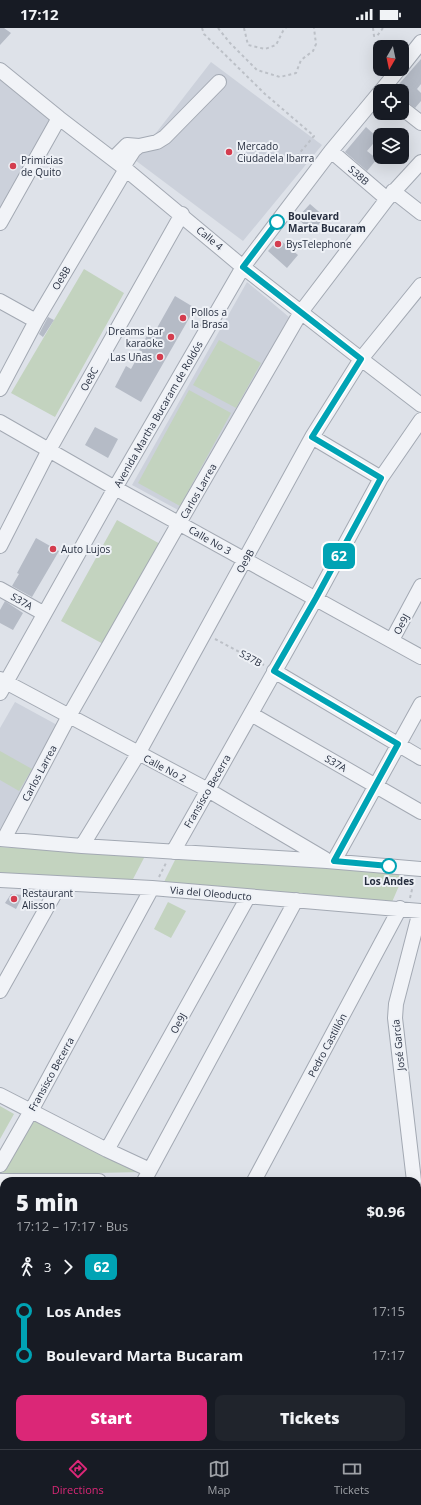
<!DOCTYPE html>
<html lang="en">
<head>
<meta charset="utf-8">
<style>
	:root { --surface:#171b24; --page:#20242c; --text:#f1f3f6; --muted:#9ea1a6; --line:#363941; --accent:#db2777 }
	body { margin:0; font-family:"Open Sans",sans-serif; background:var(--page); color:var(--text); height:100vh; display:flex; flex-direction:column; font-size:15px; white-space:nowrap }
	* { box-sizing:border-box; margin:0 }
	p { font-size:13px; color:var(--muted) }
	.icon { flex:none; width:22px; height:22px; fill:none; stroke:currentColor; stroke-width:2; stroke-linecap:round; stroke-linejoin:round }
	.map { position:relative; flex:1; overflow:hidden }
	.sheet { position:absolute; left:0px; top:1149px; width:421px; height:272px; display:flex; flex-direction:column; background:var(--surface); border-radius:12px 12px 0 0; box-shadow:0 4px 16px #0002 }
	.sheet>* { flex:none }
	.badge { padding:0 8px; border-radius:6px; font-size:14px; line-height:26px }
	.needle { width:26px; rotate:189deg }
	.fabs { position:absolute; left:373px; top:12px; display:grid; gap:8px }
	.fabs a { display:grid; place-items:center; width:36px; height:36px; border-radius:8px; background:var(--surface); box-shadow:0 4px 16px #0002; font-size:20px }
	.map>.badge { position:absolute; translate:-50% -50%; box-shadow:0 0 0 2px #fff }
	.legs { display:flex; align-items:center; gap:6px; height:44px; padding:0 16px; font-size:13px }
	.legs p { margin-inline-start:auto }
	.head { display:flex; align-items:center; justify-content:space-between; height:68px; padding:0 16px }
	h1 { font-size:22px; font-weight:800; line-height:30px }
	.action { display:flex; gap:8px; margin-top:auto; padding:8px 16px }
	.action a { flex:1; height:46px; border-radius:8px; background:var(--accent); color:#fff; font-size:16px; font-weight:800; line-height:46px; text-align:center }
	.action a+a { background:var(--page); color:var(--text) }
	ul { padding:0 16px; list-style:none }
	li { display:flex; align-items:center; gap:14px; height:44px; font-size:15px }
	li i { display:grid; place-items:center; width:6px; height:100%; margin:0 5px; background:currentColor }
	li i::after { content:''; width:10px; height:10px; margin:-5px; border:3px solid; border-radius:50%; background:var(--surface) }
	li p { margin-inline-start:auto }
	li:first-child i { background:linear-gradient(#0000 50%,currentColor 0) }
	li:last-child i { background:linear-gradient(currentColor 50%,#0000 0) }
	.status { display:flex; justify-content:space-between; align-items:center; height:28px; padding:0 20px; background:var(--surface); direction:ltr }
	.status svg { height:11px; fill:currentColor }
	.menu { display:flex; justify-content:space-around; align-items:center; height:56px; border-top:1px solid var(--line); background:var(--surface); font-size:11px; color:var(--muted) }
	.menu a { display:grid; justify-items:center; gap:2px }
	.menu .selected { color:var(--accent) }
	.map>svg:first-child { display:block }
	.built { fill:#ccd1db }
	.green { fill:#c3d3bf }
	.building { fill:#b5bbc6 }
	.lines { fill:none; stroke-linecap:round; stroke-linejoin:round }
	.minor-casing { stroke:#a3a9b3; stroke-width:16 }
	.path { stroke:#bcc0c7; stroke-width:2; stroke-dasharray:3 3; stroke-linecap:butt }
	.minor { stroke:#f1f3f7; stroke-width:14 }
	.line-1-casing { stroke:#fff; stroke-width:9 }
	.line-1 { stroke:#00a3b4; stroke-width:6 }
	.poi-dot { fill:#d43d4f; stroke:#eef1f6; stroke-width:1.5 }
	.stop-1-dot { fill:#fff; stroke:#00a3b4; stroke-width:2 }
	.labels { text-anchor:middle; stroke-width:4; stroke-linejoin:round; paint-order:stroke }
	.poi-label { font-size:10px; fill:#272f40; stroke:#eef1f6; text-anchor:start }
	.street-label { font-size:10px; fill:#272f40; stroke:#eef1f6 }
	.stop-label { font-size:10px; font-weight:bold; fill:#272f40; stroke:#eef1f6; text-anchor:start }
</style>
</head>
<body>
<div class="status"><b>17:12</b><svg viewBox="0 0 49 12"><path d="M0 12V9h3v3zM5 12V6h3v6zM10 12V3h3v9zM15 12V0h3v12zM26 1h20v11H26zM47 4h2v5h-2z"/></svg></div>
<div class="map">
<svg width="421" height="1421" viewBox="0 0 421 1421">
	<rect width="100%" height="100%" fill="#dee2e9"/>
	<path class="built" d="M211,34l111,83 -79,96 -108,-81z
		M0,51l51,41 -51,92z
		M247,254l42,35 -109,194 -48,-26z
		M15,674l44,24 -59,104v-102z"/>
	<path class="green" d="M84,241l40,24 -69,124 -44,-24z
		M219,312l42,23 -25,45 -43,-23z
		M189,362l42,23 -51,93 -42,-23z
		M117,492l45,25 -57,100 -44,-24z
		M0,723l32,18 -13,22 -19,-11z
		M0,819l145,9 -13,25 -132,-8z
		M176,830l229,14 -13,30 -228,-20z
		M168,874l18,9 -15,27 -17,-9z
		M0,1078l14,8 -14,25z
		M36,1090l107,54 -142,3z
		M0,1164h4v253h294l1,4h-299z"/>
	<path class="building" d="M0,0h4l7,5 -11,12z
		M421,31v25l-4,5 4,4v8l-6,7 -13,-10v-7h-9z
		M366,99l12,11 -11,13 10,8 -10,12 -22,-19z
		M310,176l15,13 -13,15 -15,-14z
		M279,211l19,16 -11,13 -19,-17z
		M175,268l20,12 -54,94 -26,-15 11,-21 5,3 10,-18 -2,-1 10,-18 4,3z
		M48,289l6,3 -11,17 -4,-3z
		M95,399l23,12 -10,19 -23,-13z
		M36,510l23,13 -27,46 -20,-11 7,-12 -2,-1z
		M5,573l18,12 -10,17 -13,-7v-13z
		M11,866l12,1 -7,14 -11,-6z"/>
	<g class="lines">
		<defs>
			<path id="minor" d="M402,38l19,-24
				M0,42l59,48 64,49 120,100 118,92 60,46
				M381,63l18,-22
				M402,80l19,15
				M331,123l56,48
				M113,131l14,-14 12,1
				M123,139l11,-17 5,-4 18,-4 8,-5 54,-55
				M393,163l28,22
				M0,195l59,-105
				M0,273l36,20
				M0,361l36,-68 90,-152
				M0,394l115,66 306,169
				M312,409l69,41
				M0,518l49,-96 133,-236
				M0,561l43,24
				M392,612l29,-54
				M274,643l147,87
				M0,651l208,111 117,69
				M0,665l115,-205 128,-221 88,-116 49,-59
				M251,686l170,98
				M0,811l82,7 245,15 94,8
				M4,811l65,-123 110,-193 122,-211 86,-113 34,-37
				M82,818l56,-92 174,-317 49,-78 60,-74
				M173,824l143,-254 65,-120 40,-58
				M334,833l87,-157
				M0,852l152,8 269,23
				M0,963l60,-107
				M0,1067l107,55 43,20
				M107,1122l141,-253
				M0,1137l31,-54 121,-223
				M0,1153h99
				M144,1153l152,-281
				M254,1153l146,-273
				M414,1153l-19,-163 1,-14 24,-93
				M417,1276l4,-1
				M417,1387l4,-1
				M360,1417l1,4"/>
		</defs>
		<use href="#minor" class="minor-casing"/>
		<path class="path" d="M202,0l2,6 61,60 49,42 -17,20 9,7
			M218,0l12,15 27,27 23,7 16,-4 5,-13 12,-9 3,-7 -2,-16
			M244,0l4,17 17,4 11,-4 7,-14 3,-3
			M373,0l1,8h3l6,-8
			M215,611l49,26
			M159,849l7,-14
			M410,870l4,-17"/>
		<use href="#minor" class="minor"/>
	</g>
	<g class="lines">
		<defs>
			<path id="line-1" d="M277,194l-34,45 118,92 -49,78 69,41 -65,120 -42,73 124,73 -64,117 55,5"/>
		</defs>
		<use href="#line-1" class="line-1-casing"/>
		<use href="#line-1" class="line-1"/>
	</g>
	<g class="poi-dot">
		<circle cx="229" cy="124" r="4"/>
		<circle cx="13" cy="138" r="4"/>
		<circle cx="278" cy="216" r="4"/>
		<circle cx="183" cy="290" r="4"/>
		<circle cx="171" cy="309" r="4"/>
		<circle cx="160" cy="329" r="4"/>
		<circle cx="53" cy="521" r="4"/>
		<circle cx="14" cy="871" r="4"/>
	</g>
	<g class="stop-1-dot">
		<circle cx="277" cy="194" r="7"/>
		<circle cx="389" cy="838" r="7"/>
	</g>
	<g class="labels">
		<g class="poi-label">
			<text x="237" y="122">Mercado<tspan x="237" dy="12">Ciudadela Ibarra</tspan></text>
			<text x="21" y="136">Primicias<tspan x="21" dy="12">de Quito</tspan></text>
			<text x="286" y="220">BysTelephone</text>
			<text x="191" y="288">Pollos a<tspan x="191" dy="12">la Brasa</tspan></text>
			<text x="163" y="307" text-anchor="end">Dreams bar<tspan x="163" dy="12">karaoke</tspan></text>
			<text x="152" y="333" text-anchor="end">Las Uñas</text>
			<text x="61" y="525">Auto Lujos</text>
			<text x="22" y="869">Restaurant<tspan x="22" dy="12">Alisson</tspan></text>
		</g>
		<g class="street-label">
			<text transform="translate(359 147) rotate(41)" y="4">S38B</text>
			<text transform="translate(210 210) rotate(40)" y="4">Calle 4</text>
			<text transform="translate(61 250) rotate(-59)" y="4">Oe8B</text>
			<text transform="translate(89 351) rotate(-61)" y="4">Oe8C</text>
			<text transform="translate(158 386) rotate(-60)" y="4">Avenida Martha Bucaram de Roldós</text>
			<text transform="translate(198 463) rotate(-60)" y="4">Carlos Larrea</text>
			<text transform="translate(210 512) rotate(30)" y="4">Calle No 3</text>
			<text transform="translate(245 533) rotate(-61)" y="4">Oe9B</text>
			<text transform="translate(22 573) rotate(30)" y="4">S37A</text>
			<text transform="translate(401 596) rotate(-62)" y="4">Oe9J</text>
			<text transform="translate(251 630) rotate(29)" y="4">S37B</text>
			<text transform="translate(336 735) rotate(30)" y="4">S37A</text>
			<text transform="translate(165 740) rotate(28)" y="4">Calle No 2</text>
			<text transform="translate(39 745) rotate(-62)" y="4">Carlos Larrea</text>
			<text transform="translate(207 763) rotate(-60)" y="4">Fransisco Becerra</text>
			<text transform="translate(211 865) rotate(5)" y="4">Via del Oleoducto</text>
			<text transform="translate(178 995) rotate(-61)" y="4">Oe9J</text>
			<text transform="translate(327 1017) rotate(-62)" y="4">Pedro Castillón</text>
			<text transform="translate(398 1017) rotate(-96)" y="4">José García</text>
			<text transform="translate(51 1046) rotate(-61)" y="4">Fransisco Becerra</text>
		</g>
		<g class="stop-label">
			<text x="288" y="192">Boulevard<tspan x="288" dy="12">Marta Bucaram</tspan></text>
			<text x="389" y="857" text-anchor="middle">Los Andes</text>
		</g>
	</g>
</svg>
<div class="fabs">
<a><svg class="needle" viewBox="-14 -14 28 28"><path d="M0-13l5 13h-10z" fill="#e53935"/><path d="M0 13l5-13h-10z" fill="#9ea1a6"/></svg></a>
<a><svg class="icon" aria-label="locate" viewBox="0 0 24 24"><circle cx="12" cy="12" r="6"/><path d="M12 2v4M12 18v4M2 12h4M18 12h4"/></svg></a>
<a><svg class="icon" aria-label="layers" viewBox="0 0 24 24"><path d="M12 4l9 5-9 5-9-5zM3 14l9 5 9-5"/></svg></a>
</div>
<b class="badge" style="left:339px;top:528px;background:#00a3b4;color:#fff">62</b>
<section class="sheet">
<div class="head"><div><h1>5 min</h1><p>17:12 – 17:17 · Bus</p></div><b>$0.96</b></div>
<div class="legs"><svg class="icon" aria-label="walk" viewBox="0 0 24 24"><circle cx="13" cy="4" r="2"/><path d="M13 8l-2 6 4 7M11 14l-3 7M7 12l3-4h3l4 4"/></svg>3<svg class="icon" aria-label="forward" viewBox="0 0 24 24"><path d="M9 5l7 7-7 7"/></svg><b class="badge" style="background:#00a3b4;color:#fff">62</b></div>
<ul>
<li><i style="color:#00a3b4"></i><b>Los Andes</b><p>17:15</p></li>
<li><i style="color:#00a3b4"></i><b>Boulevard Marta Bucaram</b><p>17:17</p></li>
</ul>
<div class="action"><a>Start</a><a>Tickets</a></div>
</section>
</div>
<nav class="menu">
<a class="selected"><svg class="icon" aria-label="directions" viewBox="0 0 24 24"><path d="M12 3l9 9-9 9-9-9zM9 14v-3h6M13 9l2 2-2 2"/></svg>Directions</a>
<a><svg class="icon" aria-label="map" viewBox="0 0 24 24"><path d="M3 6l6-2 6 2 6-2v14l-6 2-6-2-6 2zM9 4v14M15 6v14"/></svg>Map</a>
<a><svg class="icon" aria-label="tickets" viewBox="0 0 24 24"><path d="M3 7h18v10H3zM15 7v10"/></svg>Tickets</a>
</nav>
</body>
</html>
